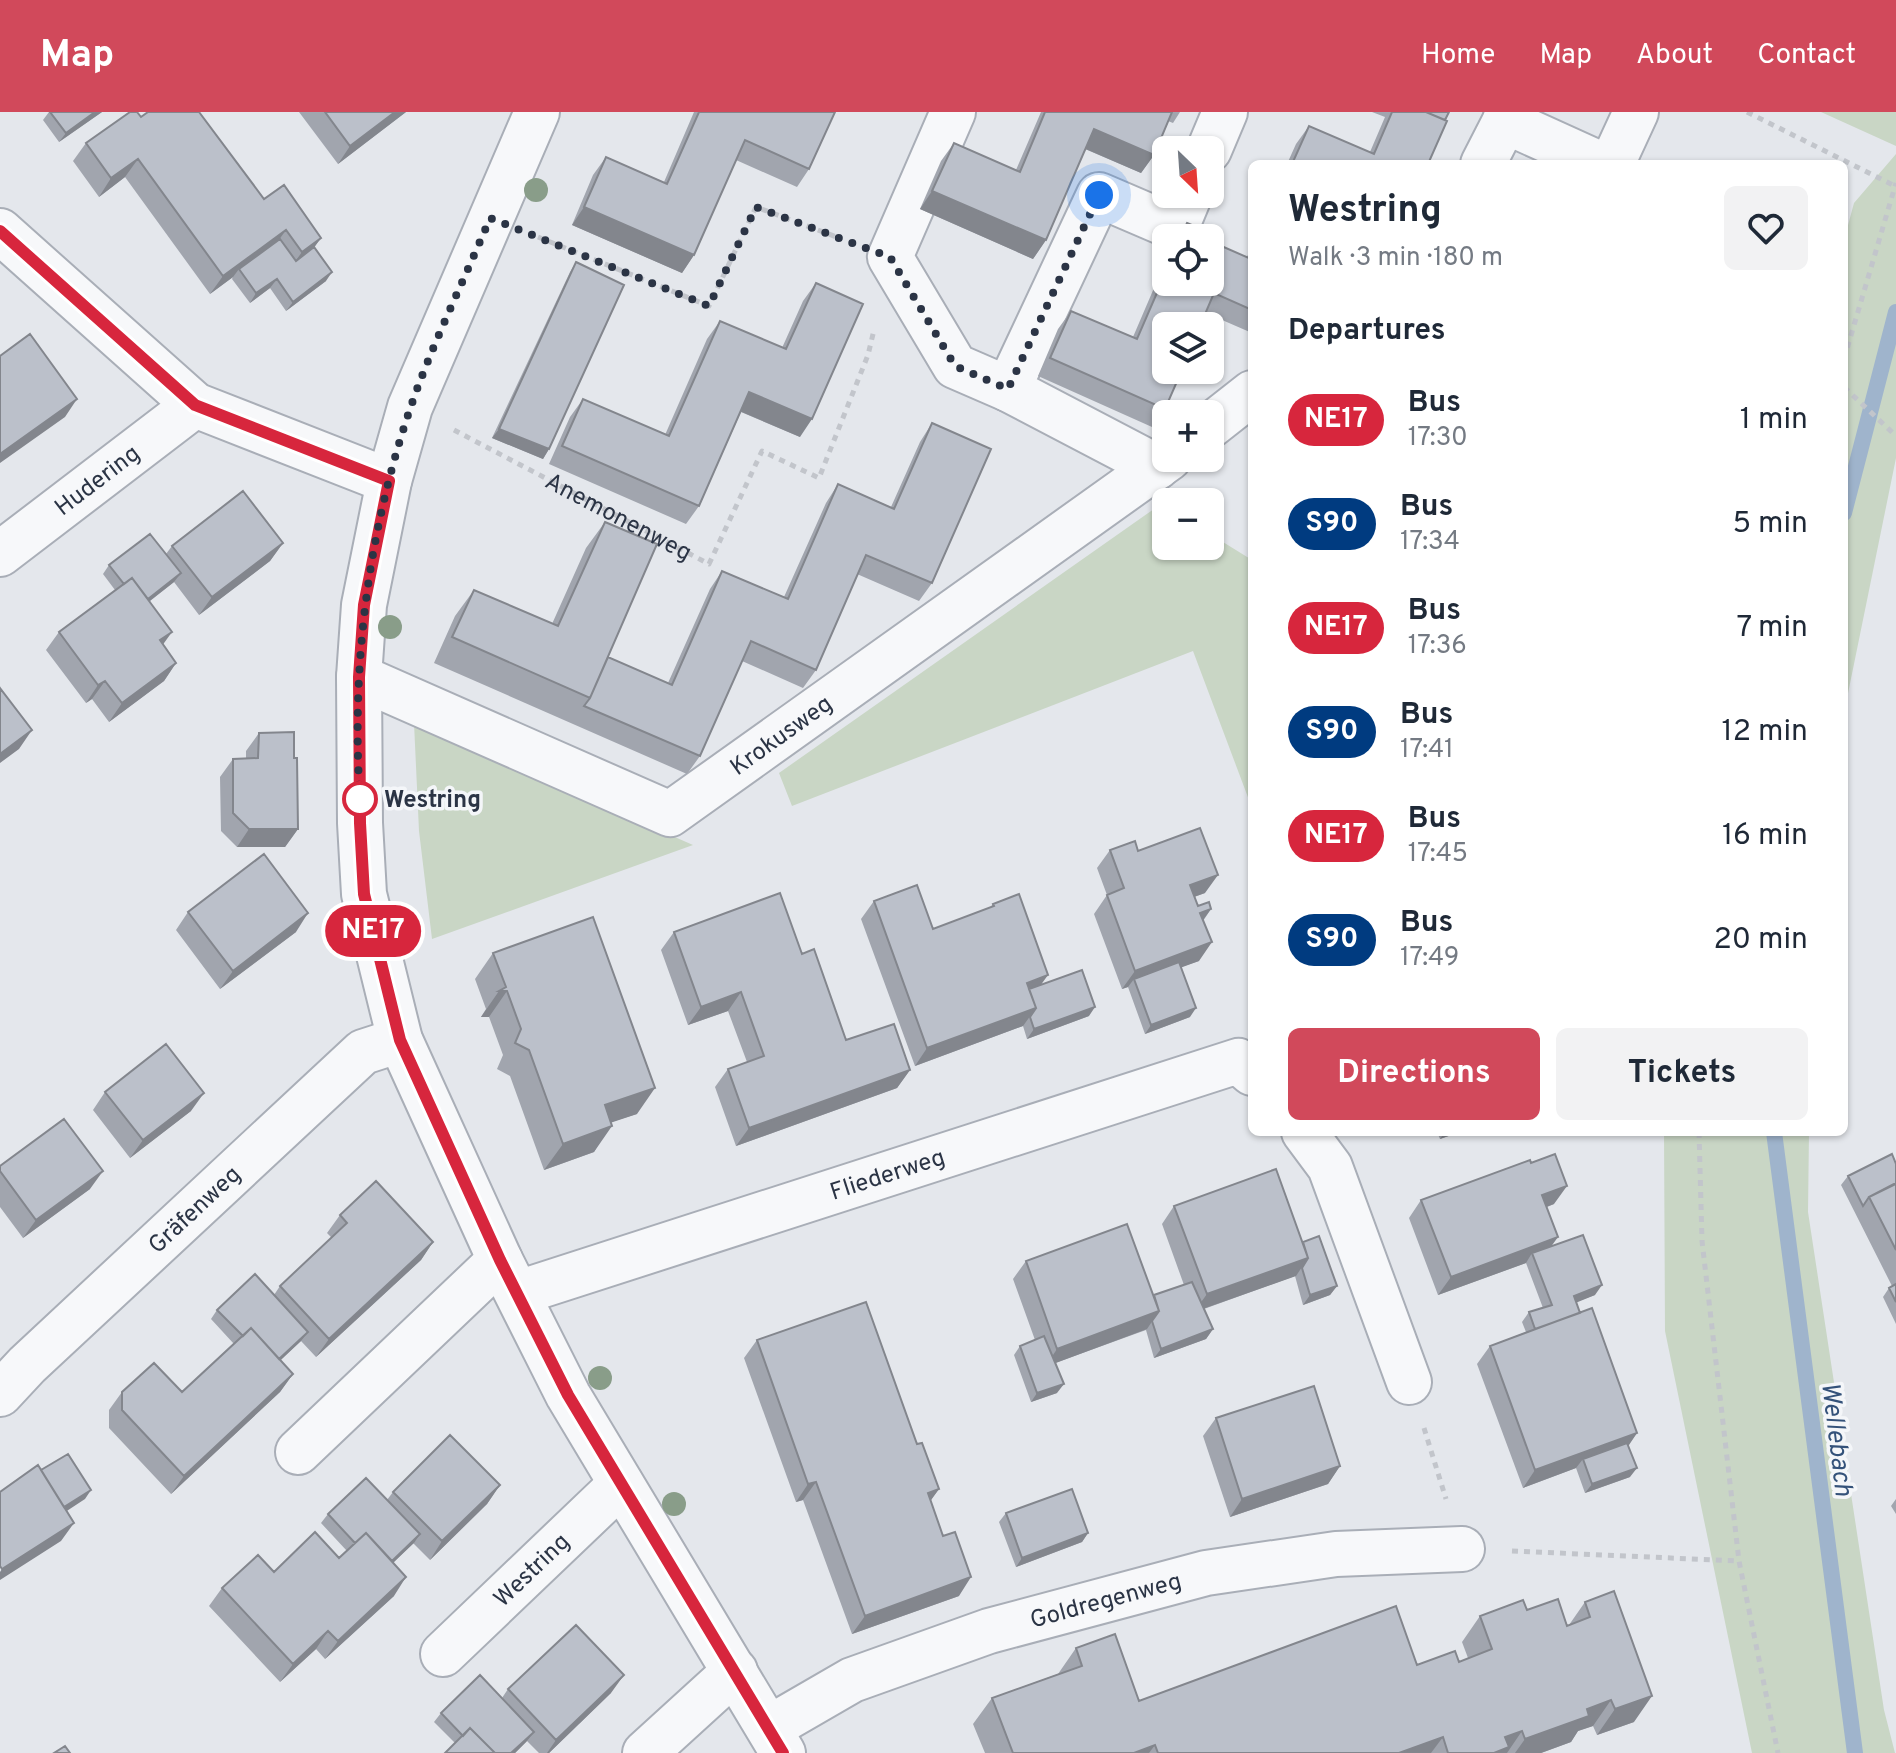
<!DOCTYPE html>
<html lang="en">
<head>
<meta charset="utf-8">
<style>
	:root { --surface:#fff; --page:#f2f2f3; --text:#1f2937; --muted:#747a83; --accent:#d1495b }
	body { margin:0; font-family:Overpass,sans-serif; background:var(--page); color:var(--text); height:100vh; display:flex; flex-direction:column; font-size:30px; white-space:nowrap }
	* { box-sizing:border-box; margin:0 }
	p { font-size:26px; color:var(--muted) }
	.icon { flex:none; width:44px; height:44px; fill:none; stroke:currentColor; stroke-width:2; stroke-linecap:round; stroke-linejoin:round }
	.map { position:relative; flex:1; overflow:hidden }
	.drawer { position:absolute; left:1248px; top:48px; width:600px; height:976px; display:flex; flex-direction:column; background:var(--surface); border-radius:12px; box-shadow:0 2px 6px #0004 }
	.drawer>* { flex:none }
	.badge { padding:0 16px; border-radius:26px; font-size:28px; line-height:52px }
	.needle { width:52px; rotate:155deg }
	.controls { position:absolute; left:1152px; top:24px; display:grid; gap:16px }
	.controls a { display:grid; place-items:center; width:72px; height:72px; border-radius:12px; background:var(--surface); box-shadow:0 2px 6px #0004; font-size:40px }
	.you { position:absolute; width:40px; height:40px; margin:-20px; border:6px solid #fff; border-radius:50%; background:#1a73e8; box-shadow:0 0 0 12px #1a73e833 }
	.map>.badge { position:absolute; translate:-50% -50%; box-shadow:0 0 0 4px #fff }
	h2 { padding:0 40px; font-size:30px; line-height:72px }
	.round { display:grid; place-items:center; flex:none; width:84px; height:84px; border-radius:12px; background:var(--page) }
	.head { display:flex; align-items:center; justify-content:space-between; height:136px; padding:0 40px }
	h1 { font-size:38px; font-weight:700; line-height:60px }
	.primary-button { display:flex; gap:16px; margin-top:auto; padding:16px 40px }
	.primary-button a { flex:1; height:92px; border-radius:12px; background:var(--accent); color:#fff; font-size:32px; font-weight:700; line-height:92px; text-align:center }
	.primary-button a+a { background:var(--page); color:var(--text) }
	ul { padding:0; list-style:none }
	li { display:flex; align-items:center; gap:24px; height:104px; padding:0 40px }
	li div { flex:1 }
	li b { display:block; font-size:30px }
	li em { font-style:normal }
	li .badge { min-width:88px; font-weight:700; text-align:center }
	header { display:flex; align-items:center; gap:48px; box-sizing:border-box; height:112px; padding:0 40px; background:var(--accent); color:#fff }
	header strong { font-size:38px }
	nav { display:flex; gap:44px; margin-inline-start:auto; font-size:28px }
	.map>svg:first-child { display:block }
	.green { fill:#c9d6c5 }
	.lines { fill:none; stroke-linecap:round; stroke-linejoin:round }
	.stream { stroke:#9fb4cc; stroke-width:16 }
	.minor-casing { stroke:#a9aeb7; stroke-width:48 }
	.path { stroke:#c2c5cb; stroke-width:5; stroke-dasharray:6 6; stroke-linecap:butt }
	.minor { stroke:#f7f8fa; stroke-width:44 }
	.tree { fill:#899d89 }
	.wall { fill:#a1a5ae }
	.shaded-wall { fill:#83868d }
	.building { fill:#bbc0ca; stroke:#83868d; stroke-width:2 }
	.line-casing { stroke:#fff; stroke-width:18 }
	.line { stroke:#d7263d; stroke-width:12 }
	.walk { stroke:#2b3445; stroke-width:8; stroke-dasharray:0 14.4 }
	.stop-dot { fill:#fff; stroke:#d7263d; stroke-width:4 }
	.labels { text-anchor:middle; stroke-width:7; stroke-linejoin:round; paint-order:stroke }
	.street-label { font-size:24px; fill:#2b3445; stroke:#f4f6f9 }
	.stop-label { font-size:24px; font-weight:bold; fill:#2b3445; stroke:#f4f6f9; text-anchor:start }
	.water-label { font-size:26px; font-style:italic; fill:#34527a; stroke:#f4f6f9 }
</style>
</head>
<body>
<header>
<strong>Map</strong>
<nav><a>Home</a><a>Map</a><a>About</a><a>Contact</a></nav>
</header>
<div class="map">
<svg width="1896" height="1641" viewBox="0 0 1896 1641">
	<rect width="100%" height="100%" fill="#e4e7ec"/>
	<path class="green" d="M1821,0h75v34z
		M1896,42v304l-52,255v-473l10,-37z
		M1161,392l5,3v39h44v-12l42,26v248l-59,-157 -401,155 -13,-33z
		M414,611l279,122 -261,94 -13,-108z
		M1664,1020h145l-1,80 76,498 11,43h-143l-87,-422z"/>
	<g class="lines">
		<path class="stream" d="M1844,401l52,-201
			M1774,1020l81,621"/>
		<defs>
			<g id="minor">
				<path d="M537,0l-127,295 -21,74 -25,124 -5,72 1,146 4,71 36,146 100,220 68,135 215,358"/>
				<path d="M953,0l-63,145 65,109 53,23 149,78"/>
				<path d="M1508,0l-3,9 95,43"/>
				<path d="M1209,38l16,-38"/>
				<path d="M1483,52l22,-43"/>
				<path d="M1612,52l24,-52"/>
				<path d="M0,119l195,174 194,76"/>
				<path d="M1008,277l91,-194 77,33 14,-34"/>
				<path d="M1210,314l42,-33"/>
				<path id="s2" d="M0,442l195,-149"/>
				<path id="s3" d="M359,565l311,137 499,-356"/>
				<path d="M1304,1020l26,35 79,215"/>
				<path id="s4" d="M518,1181l720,-232 14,12"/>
				<path id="s5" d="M0,1282l27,-29 336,-313 37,-12"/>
				<path d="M298,1340l202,-192"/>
				<path id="s6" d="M443,1542l178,-170"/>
				<path id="s7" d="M769,1616l83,-48 137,-49 217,-58 130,-19 126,-5"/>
				<path d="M645,1641l90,-82"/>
			</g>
		</defs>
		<use href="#minor" class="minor-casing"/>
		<g class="path">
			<path d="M1747,0l146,73"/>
			<path d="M538,125l171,69 47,-99 86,32"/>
			<path d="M1844,247l52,-176"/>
			<path d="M1844,275l52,49"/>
			<path id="s1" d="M454,318l255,134 53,-113 57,27 49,-123 6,-25"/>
			<path d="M1699,1020l3,109 37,320 39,192"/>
			<path d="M1424,1316l22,71"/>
			<path d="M1512,1439l227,10"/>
		</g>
		<use href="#minor" class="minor"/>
	</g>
	<g class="tree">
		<circle cx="536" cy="78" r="12"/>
		<circle cx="390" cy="515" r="12"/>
		<circle cx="600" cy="1266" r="12"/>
		<circle cx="674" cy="1392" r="12"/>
	</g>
	<path class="wall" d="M49,0h53l-43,30 -16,-22z
		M299,0h107l-68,52z
		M694,0h141l-26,57 -12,18 -61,-27 -42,95 -12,18 -110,-48 21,-50 13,-18 58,25z
		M1041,0h139l-7,11 -5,-2 -14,34 -13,18 -56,-24 -39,91 -13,19 -113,-50 21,-48 13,-18 62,27z
		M1372,0h77l-21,52h-141l9,-20 13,-18 61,26 15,-35z
		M141,5l180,121 -7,9 12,34 -40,30 -16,-23 -20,15 -18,-24 1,-2 -23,17 -85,-117 -26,20 -26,-36 13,-18z
		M1187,111l16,15h-27z
		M1252,134v87l-46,-20 -41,96 -13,18 -114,-51 20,-47 13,-18 62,26 33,-77v22l81,-25z
		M576,150l-27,187 -6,10 -51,-21 78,-166z
		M816,171l-16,154 -59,-25 -42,94 -13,18 -137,-60 21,-47 13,-18 82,36 42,-96 13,-18 62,27 21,-47z
		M932,311v160l-13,18 -62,-27 -41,96 -13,18 -61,-27 -42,95 -13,18 -253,-111 21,-47 19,-26 78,34 34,-76 19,-26 3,135 60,26 42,-94 12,-18 62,26 42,-94 12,-19 53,23 29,-65z
		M283,431l-13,18 -71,54 -25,-33 -24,19 13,43 13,19 -12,18 -55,41 -17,-23 -6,4 -40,-53 13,-18 56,-42 -12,-16 6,-9 57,-11 6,-8z
		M259,621l35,25 4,71 -13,18h-48l-16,-16 -1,-54 13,-18 13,-1v-7z
		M1110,738l28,1 67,42 -11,4 4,9 13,3 -8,12 -4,40 -18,6 9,50 -45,17 -17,-47 -6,2 -28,-75 13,-19 -10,-27z
		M874,789l59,28 57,-21 3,-4 49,80 47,32 -62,23 -4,-13 -108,40 -54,-147z
		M188,800l108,20 -76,57 -44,-59z
		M674,820l128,22 44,86 64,30 -13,18 -161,58 -21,-59 13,-18 19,-7 -19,-51 -40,14 -27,-75z
		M493,841l144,161 -26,8 -17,30 -50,18 -34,-94 -13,-7 6,-14 -14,-38h-8l5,-8 -11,-30z
		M105,980l86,19 -61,47 -37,-48z
		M1437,1020h23l-20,7z
		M1531,1051l23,41 -7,3 5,39 43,49 -19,7 4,11 57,120 -9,12 2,32 -45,16 -9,-25 -53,20 -46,-124 13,-18 36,-14 -4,-10 7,-10 14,-4 -17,-45 -88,32 -29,-77 12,-18z
		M1896,1052v160l-13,-27 6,-9 3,-2 -51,-101 7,-9z
		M0,1054l90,23 -67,49 -23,-31z
		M1174,1094l129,36 34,44 -7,9 -27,10 -8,-29 -91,33 9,20 -7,10 -52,19 -8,-28 -91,33 2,30 -26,9 -17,-47 6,-9 15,-6 -22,-61 13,-18 128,34 30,-10 -22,-61z
		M340,1103l93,27 -12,18 -105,97 -15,-16 -21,19 13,14 -13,18 -109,102 -62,-66v-18l13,-18h60l52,-48 -23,-25 6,-9 57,-15 6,-9 52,-48 -5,-5z
		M757,1228l160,104 22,45 -9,12 29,95 -107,38 -49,-134 -7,2 -52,-144z
		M1216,1306l124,48 -12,18 -98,33 -27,-81z
		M500,1373l-13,19 -57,56 -17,-17 -20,20 1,33 -69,63 -9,-10 -36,33 -71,-76 13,-18 52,-16 65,-14 8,-7 -26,-28 7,-9 59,-14 6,-8z
		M1896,1387v15l-5,-8z
		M1006,1401l82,20 -6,9 -66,25 -17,-45z
		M1585,1490l49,120 -37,13 -4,-9 -15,5 -7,11 -30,11h-556l-12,-29 19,-26 66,-24 18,-26 63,53 278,-36 42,-3 9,-4 -6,-16 18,-26 47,-6 40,16 2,-1z
		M508,1577l103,4 -62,60h-10l-12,-12 -12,12 -60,-10 -21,-21 7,-9 61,-15z"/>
	<path class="shaded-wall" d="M95,0h7l-43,30 7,-9z
		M395,0h11l-68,52 12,-18z
		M1094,17l60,26 -13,18 -60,-26z
		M138,47l-13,18 -26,20 12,-19z
		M932,79l114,49 -13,19 -113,-50z
		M584,95l110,48 -12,18 -110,-48z
		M286,118l-13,18 -34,21 -6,8 -23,17 13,-18z
		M321,126l-13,18 -19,14 13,-18z
		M332,160l-6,9 -40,30 7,-9z
		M277,167l-7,9 -20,15 6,-10z
		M749,280l63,27 -12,18 -63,-27z
		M77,287l-12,18 -65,46v-9z
		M499,317l50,20 -6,10 -51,-21z
		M283,431l-13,18 -71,54 13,-18z
		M181,461l-7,9 -41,32 7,-9z
		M172,520l-13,18 1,-10z
		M176,551l-12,18 -55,41 13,-19z
		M105,569l-13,18 -6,4 12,-18z
		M32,618l-13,19 -19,14v-9z
		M249,717h49l-13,18h-48z
		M1218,763l-13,18 -28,10 13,-18z
		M1211,797l-13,18 2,-14z
		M308,801l-12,19 -76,57 13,-18z
		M1212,830l-13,19 -63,23 -2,-5 -6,8 -6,2 13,-18z
		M1048,863l-13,18 -12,5 4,-15z
		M499,879h8l-18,26h-8z
		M741,880l-13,19 -40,14 13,-18z
		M1095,895l-6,9 -62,23 7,-10z
		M1036,896l-13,18 -108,40 12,-18z
		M1196,896l-6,9 -45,17 6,-9z
		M910,958l-13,18 -161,58 13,-18z
		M655,976l-18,26 -51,17 19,-26z
		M204,981l-13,18 -61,47 13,-18z
		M612,1014l-18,26 -50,18 19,-26z
		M1445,1020h15l-20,7z
		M103,1059l-13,18 -67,49 13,-18z
		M1567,1074l-13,18 -24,9 12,-18z
		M1558,1125l-13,18 -13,-2 -6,10 -88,32 13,-18z
		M433,1130l-12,18 -105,97 13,-18z
		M1308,1146l-12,18 -102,36 13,-18z
		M1602,1173l-7,10 -27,11 6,-10z
		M1337,1174l-7,9 -27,10 7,-10z
		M1159,1199l-12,18 -102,38 12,-18z
		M1213,1217l-7,10 -52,19 7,-9z
		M308,1220l-7,9 -36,34 6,-9z
		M293,1262l-13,18 -109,102 13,-18z
		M1064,1272l-7,9 -26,9 6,-9z
		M1637,1321l-12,18 -42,8 -7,9 -53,20 12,-18z
		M1340,1354l-12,18 -98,33 12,-18z
		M1637,1356l-7,9 -45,16 7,-9z
		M816,1370l-13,18 -7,2 12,-18z
		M500,1373l-13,19 -57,56 12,-19z
		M939,1377l-13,18 2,-14z
		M91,1378l-6,9 -35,23 6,-10z
		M74,1411l-13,18 -61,39v-8l2,-3z
		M1088,1421l-6,9 -66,25 6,-9z
		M420,1422l-6,9 -37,35 7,-9z
		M406,1465l-12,19 -69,63 13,-18z
		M971,1465l-12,19 -107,38 13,-18z
		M328,1519l-12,18 -36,33 13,-18z
		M624,1563l-13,18 -62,60h-2l9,-13z
		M1652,1584l-18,26 -37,13 18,-26z
		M1611,1588l-18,26 -15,5 -7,11 -30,11h-26l10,-14 62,-30z
		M1522,1619l-15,22h-13l11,-16z
		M534,1620l-7,9 -12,12h-4z
		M1443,1625l-12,16h-32z
		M1155,1633l-6,8h-15z"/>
	<path class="building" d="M50,0h45l-29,21z
		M130,0h7l4,5 7,-5h51l65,87 20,-14 37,53 -19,14 -16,-22 -63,46 -85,-117 -27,19 -25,-35z
		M325,0h70l-45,34z
		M699,0h136l-26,57 -64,-29 -51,115 -110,-48 22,-50 61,27z
		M1045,0h127l-18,43 -60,-26 -48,111 -114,-49 22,-48 66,29z
		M1392,0h34l21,9 -19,43h-136l17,-38 65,28z
		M1426,0h23l-4,8z
		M1187,111l19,8 -3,7h-23z
		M280,127l16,22 18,-14 18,25 -39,30 -16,-23 -21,14 -17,-24z
		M1210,129l41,18 1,-2v53l-38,-17 -14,33h-34v44h16l-17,39 -115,-51 21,-47 66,28 29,-67v10h44z
		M576,150l48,23 -75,164 -50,-20z
		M816,171l47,21 -51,115 -63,-27 -50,114 -137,-60 21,-47 86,37 51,-115 66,28z
		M30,222l47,65 -77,55v-98z
		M932,311l59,26 -59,134 -66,-28 -50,115 -65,-29 -51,115 -116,-50 6,-8 18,-41 64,28 50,-114 66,28 50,-115 56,25z
		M243,379l40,52 -71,54 -40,-51z
		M605,410l52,22 -67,154 -138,-61 22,-47 84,36z
		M150,422l31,39 -33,26 -16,-21 -8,6 -15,-19z
		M132,466l40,54 -12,8 16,23 -54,40 -17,-22 -7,4 -39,-53z
		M0,576l32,42 -32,24z
		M294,620v26h3l1,71h-49l-16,-16v-54l25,-1 1,-25z
		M1200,716l18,47 -28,10 8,21 11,-4 2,7 -11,4 12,29 -77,29 -28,-76 17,-7 -14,-38 25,-9 3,10z
		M264,742l44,59 -75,58 -45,-59z
		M917,773l16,44 61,-23 -1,-2 26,-10 29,81 -21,8 9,25 -109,40 -53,-147z
		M780,781l22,61 12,-5 32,91 48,-16 16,46 -161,58 -21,-59 36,-13 -23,-64 -40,15 -27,-75z
		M593,805l62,171 -50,17 7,21 -49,18 -34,-94 -14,-7 6,-14 -14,-38h-8l7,-4 -13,-34z
		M1179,850l17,46 -45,17 -17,-46z
		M1082,858l13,37 -61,22 -4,-12 6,-9 -7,-19z
		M166,932l38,49 -61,47 -38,-48z
		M64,1007l39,52 -67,49 -36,-49v-5z
		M1555,1042l12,32 -25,9 16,42 -107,40 -30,-77 109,-40 1,3z
		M1892,1042l4,10v20l-27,13 -6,9 -15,-30z
		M1276,1057l32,89 -101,36 -33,-88z
		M376,1069l57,61 -104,97 -49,-53 67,-63 -7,-8z
		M1896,1071v67l-27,-53z
		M1127,1112l32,87 -102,38 -31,-88z
		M1583,1123l19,50 -28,11 6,17 -45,16 -6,-17 23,-7 -20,-52z
		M1319,1124l18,50 -27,9 -8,-27 6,-10 -5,-16z
		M255,1162l53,58 -29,27 -28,-31 -8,8 -26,-26z
		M1192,1170l21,47 -52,20 -9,-28 7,-10 -5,-16z
		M1896,1172v18l-7,-14z
		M866,1190l51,142 5,-1 17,46 -11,4 15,43 12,-4 16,45 -106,39 -49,-134 -8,2 -51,-144z
		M1592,1196l45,125 -102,37 -45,-124z
		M251,1216l42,46 -109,102 -62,-66v-18l32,-29 28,29z
		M1044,1224l20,48 -27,9 -17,-47z
		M1314,1274l26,80 -98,33 -26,-81z
		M450,1323l50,50 -58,56 -49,-49z
		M1627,1331l10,25 -45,16 -9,-25z
		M68,1342l23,36 -27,17 -23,-37z
		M38,1353l36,58 -72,46 -2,-3v-74z
		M366,1366l54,56 -28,27 -26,-28 -11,10 -27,-29z
		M1072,1377l16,44 -66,25 -16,-45z
		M315,1420l24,26 27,-25 40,44 -68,64 -10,-10 -35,33 -71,-76 36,-33 16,17z
		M1614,1479l38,105 -37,13 -4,-9 -24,9 2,7 -64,23 -3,-8 -17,6 4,10 -15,6h-46l-5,-16 -44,16h-241l-3,-8 -21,8h-121l-21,-55 90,-32 -6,-18 39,-14 24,67 257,-95 21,59 38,-14 4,11 33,-13 -12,-33 43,-16 4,10 31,-11 9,27 23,-9 -5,-15z
		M576,1513l48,50 -68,65 -48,-51z
		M480,1563l54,57 -23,21h-16l-25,-25 -7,8 -22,-23z
		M470,1616l25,25h-50z
		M65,1634l5,7h-16z"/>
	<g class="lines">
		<defs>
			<path id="line" d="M0,119l195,174 194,76 -25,124 -5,72 1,146 4,71 36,146 100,220 68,135 215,358"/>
		</defs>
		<use href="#line" class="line-casing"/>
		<use href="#line" class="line"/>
		<path class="walk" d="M360,687c-9,-131 8,-266 50,-390 22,-65 54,-128 80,-191l219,88 47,-99 134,50 65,109 53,23 91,-194"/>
	</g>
	<circle class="stop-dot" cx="360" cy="687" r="16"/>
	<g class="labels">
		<g class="street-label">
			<text dy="8" stroke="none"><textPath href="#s2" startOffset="122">Hudering</textPath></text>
			<text dy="8" stroke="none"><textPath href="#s1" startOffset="186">Anemonenweg</textPath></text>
			<text dy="8" stroke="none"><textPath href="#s3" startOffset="476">Krokusweg</textPath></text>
			<text dy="8" stroke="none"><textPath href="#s4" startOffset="388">Fliederweg</textPath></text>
			<text dy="8" stroke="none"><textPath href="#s5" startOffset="268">Gräfenweg</textPath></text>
			<text dy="8" stroke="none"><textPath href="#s6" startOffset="122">Westring</textPath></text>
			<text dy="8" stroke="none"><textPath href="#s7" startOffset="362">Goldregenweg</textPath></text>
		</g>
		<g class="stop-label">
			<text x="384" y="695">Westring</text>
		</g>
		<g class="water-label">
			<text transform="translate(1838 1327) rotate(83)" y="9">Wellebach</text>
		</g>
	</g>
</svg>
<div class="controls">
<a><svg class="needle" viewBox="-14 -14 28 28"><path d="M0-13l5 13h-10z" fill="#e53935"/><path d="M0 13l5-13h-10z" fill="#747a83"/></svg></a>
<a><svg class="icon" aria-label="locate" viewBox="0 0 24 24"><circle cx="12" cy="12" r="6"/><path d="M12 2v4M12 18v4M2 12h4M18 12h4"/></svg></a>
<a><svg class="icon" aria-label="layers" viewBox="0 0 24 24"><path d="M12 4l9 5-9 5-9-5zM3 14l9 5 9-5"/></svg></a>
<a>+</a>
<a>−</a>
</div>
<div class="you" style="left:1099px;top:83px"></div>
<b class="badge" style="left:373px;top:819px;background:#d7263d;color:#fff">NE17</b>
<section class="drawer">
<div class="head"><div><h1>Westring</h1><p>Walk · 3 min · 180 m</p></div><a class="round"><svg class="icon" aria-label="heart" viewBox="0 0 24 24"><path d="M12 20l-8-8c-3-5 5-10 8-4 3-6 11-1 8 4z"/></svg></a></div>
<h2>Departures</h2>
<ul>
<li><span class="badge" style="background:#d7263d;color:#fff">NE17</span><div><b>Bus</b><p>17:30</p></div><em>1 min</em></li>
<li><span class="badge" style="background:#003b80;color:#fff">S90</span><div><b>Bus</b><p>17:34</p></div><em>5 min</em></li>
<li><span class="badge" style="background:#d7263d;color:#fff">NE17</span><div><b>Bus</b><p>17:36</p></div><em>7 min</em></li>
<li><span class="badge" style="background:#003b80;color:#fff">S90</span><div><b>Bus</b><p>17:41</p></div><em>12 min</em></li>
<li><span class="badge" style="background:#d7263d;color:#fff">NE17</span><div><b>Bus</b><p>17:45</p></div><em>16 min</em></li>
<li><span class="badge" style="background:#003b80;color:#fff">S90</span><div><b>Bus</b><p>17:49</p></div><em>20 min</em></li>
</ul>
<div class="primary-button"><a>Directions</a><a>Tickets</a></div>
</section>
</div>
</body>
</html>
